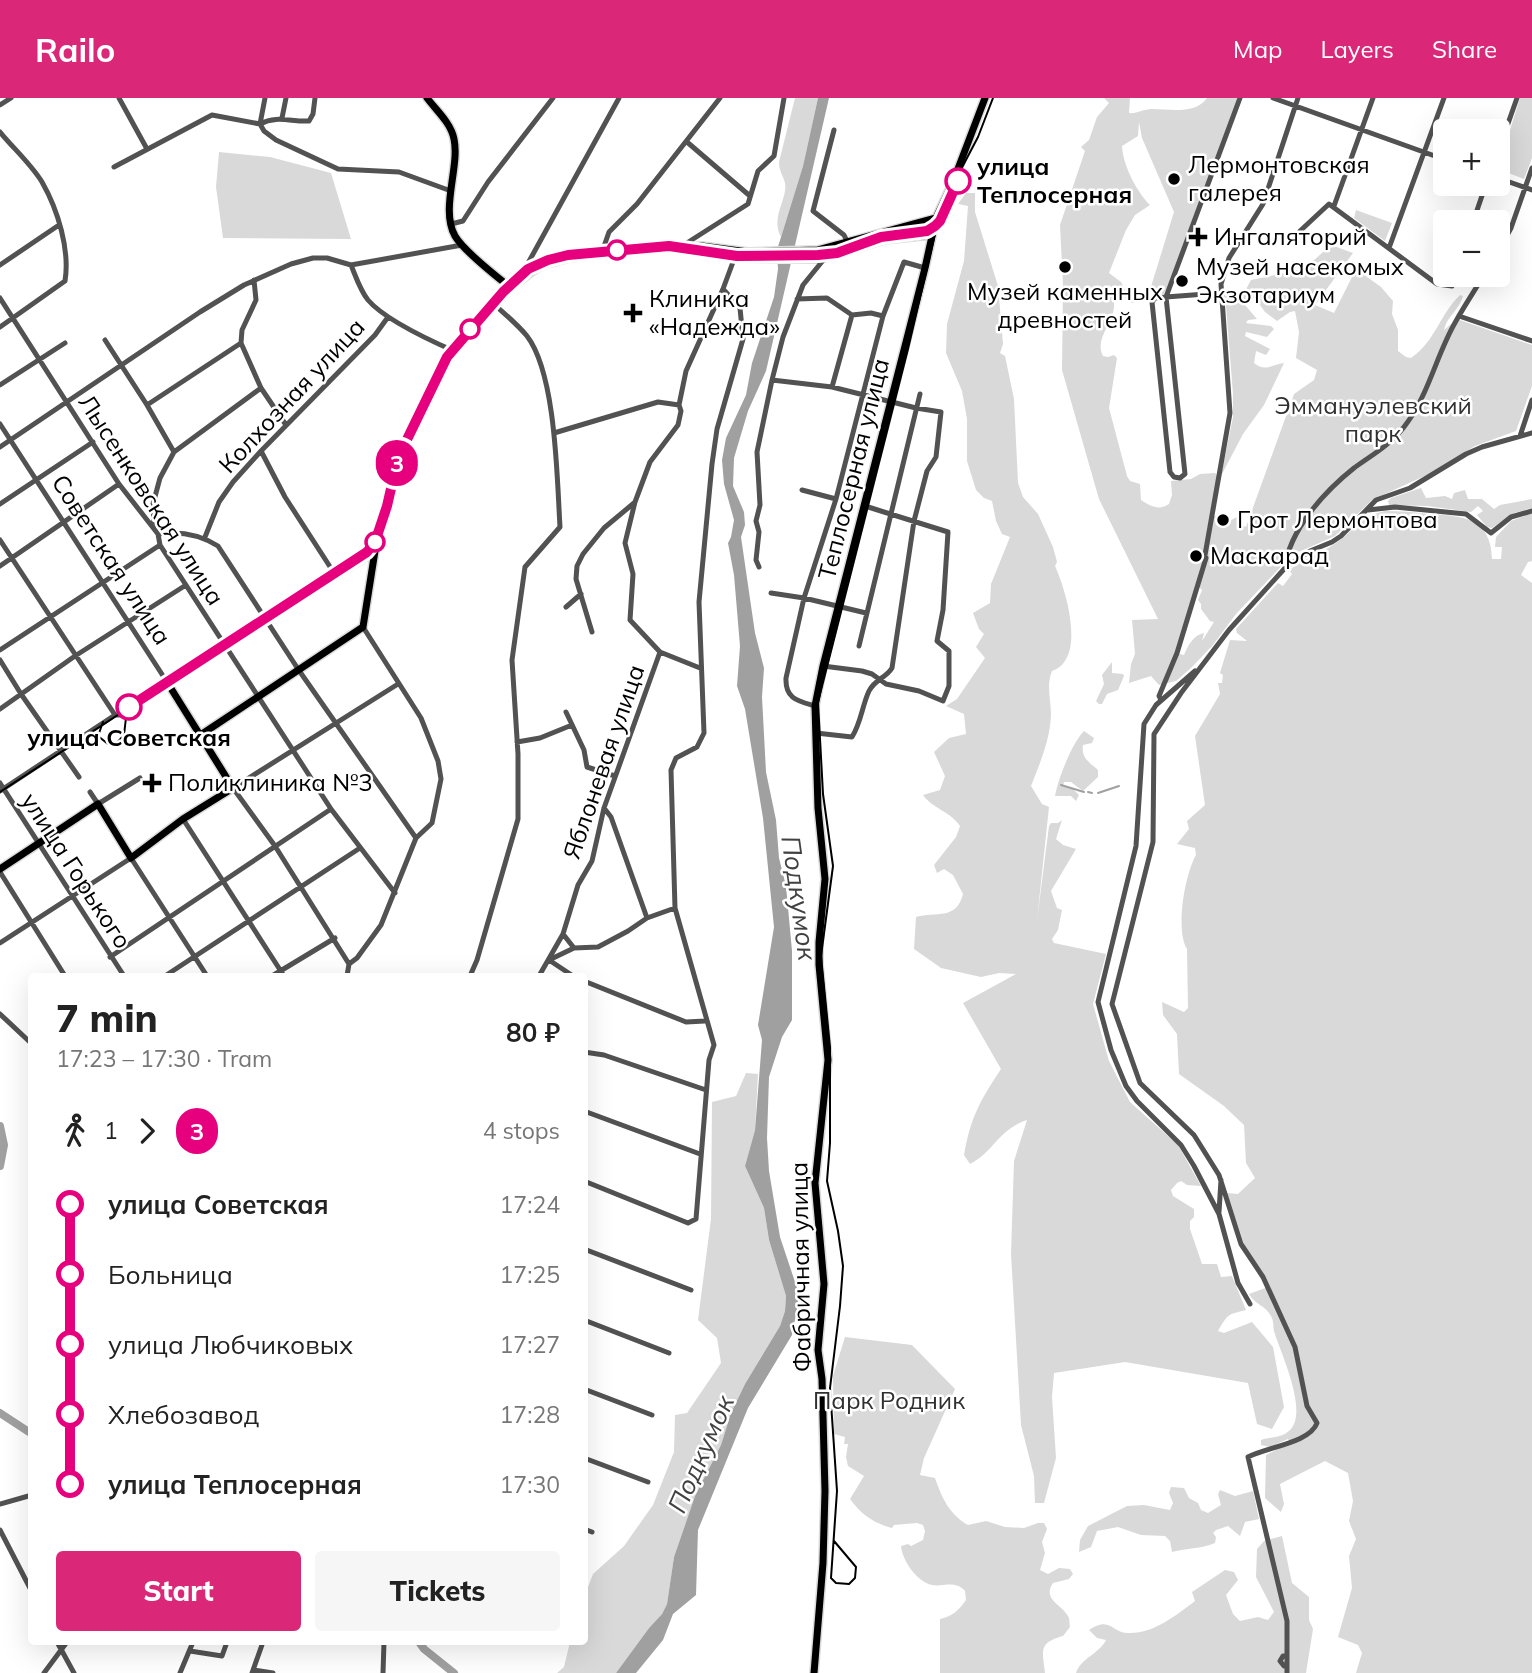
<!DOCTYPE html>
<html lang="en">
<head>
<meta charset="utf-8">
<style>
	:root { --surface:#fff; --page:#f6f6f6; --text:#222; --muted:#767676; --accent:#db2777 }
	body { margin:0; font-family:Mulish,sans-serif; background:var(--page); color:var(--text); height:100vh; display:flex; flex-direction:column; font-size:26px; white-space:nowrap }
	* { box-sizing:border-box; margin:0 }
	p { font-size:23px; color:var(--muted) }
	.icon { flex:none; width:38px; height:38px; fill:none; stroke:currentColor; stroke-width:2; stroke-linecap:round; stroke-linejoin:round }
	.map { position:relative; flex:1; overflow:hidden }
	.side { position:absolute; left:28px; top:875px; width:560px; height:672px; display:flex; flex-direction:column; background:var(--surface); border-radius:7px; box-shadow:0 7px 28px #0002 }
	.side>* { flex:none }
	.badge { padding:0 14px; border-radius:23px; font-size:24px; line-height:46px }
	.fabs { position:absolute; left:1433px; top:21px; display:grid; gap:14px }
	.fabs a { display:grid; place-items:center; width:77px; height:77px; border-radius:7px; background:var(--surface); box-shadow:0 7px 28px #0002; font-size:35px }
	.map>.badge { position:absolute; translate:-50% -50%; box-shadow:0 0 0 4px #fff }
	.legs { display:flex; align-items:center; gap:10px; height:77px; padding:0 28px; font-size:23px }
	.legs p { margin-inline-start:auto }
	.summary { display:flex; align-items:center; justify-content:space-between; height:119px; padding:0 28px }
	h1 { font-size:38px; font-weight:800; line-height:52px }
	.action { display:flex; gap:14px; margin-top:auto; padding:14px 28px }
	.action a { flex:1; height:80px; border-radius:7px; background:var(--accent); color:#fff; font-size:28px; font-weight:800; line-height:80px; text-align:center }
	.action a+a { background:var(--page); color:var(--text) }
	ul { padding:0 28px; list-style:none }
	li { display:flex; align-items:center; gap:24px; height:70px; font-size:26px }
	li i { display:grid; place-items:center; width:10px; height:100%; margin:0 9px; background:currentColor }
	li i::after { content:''; width:18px; height:18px; margin:-9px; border:5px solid; border-radius:50%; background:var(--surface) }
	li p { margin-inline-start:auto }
	li:first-child i { background:linear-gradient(#0000 50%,currentColor 0) }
	li:last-child i { background:linear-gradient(currentColor 50%,#0000 0) }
	header { display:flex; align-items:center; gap:42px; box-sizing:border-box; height:98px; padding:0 35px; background:var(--accent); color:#fff }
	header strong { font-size:33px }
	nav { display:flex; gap:38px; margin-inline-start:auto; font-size:24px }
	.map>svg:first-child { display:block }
	.green { fill:#d9d9d9; fill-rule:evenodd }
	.water { fill:#a0a0a0 }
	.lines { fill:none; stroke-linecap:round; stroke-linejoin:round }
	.stream { stroke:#a0a0a0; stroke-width:2 }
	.river { stroke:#a0a0a0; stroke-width:8 }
	.major-casing { stroke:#dbdbdb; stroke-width:10 }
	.minor { stroke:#525252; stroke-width:5 }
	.major { stroke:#000; stroke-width:7 }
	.tram { stroke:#000; stroke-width:2 }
	.line-1-casing { stroke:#fff; stroke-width:16 }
	.line-1 { stroke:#e6007e; stroke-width:10 }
	.poi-dot { fill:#000; stroke:#fff; stroke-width:2.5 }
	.stop-1-dot { fill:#fff; stroke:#e6007e; stroke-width:3.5 }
	.labels { text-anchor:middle; stroke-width:5; stroke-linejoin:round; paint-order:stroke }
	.poi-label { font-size:24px; fill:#000; stroke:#fff; text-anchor:start }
	.stop-label { font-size:24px; font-weight:bold; fill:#000; stroke:#fff; text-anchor:start }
	.street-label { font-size:24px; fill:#000; stroke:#fff }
	.park-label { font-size:24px; fill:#303030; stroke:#fff }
	.water-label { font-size:26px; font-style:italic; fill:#414141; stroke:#fff }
</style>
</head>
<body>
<header>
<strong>Railo</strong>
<nav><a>Map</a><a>Layers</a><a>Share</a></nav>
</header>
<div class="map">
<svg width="1532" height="1575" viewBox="0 0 1532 1575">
	<rect width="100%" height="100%" fill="#fff"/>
	<path class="green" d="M795,0h23l-15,68 -22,71c-11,-20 7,-38 4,-54 -2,-8 -6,-12 -6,-21z
		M1104,0h26l-1,15c8,1 14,-4 23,-4 18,0 43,6 55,-11h32l-72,197 -17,-5 24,-78 -32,-74 -3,-16 -1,14 -16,10c1,20 15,46 28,59l-15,10 -9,15 -17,43 12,9 5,10 14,9 -8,2 -23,-18c1,8 6,14 5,22 -1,17 -20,32 -11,49l5,1 6,-2 3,3 -8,50 18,68 3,5 10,3 1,16c9,6 18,11 28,4l3,-9 -1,-14 20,-2 9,-5 15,-1 2,2 -6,42 8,-2 12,5 6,-3 1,6 8,4 48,-133 20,-14 3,-10 -21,-12 3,-26 -4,-21 -5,1 -13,9 -12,-9 -10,-14 -11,2 1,5 12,14 -9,1 -2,3 25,3 3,3 -7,8 -21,-5 -1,4 25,13 -4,6 -10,-4 -2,12c11,9 17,2 30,0l-20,42 -21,29 -22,42 12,-59v-23l-8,-101h19l7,-13 53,-11 27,-24 22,8 -38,52 19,8 22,-44 25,18 12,14 -1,13 6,16v21l8,6 5,1c24,-16 29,-44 49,-63l3,1c-3,13 -16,20 -19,34l13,-11 75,26v41l-16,45 -41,15 -44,27 -59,27 -37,36 -43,19 -56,59 -23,31 -22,23 -15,13 -17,4 -8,-9 -22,7 2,-19 4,-10 -3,-34 26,-1 -59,-120 -37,-129 1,-85 -3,-60 25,-74 -4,-4 8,-7 8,-23 12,-14zM1199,489l3,3 -4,10 3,4v5l9,12 4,1 -12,19 2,-8c-11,2 -16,13 -20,22l-8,-2z
		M1520,0h12v60l-8,21 -26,-10z
		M219,54l51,5 61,16 20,66 -128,-1 -7,-51z
		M966,95h9v19l23,74 5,58 -3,9 5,3 9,43 4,84 5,14 15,17 15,33 4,15 -2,4c11,24 32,93 -3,105 -6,15 -1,28 -1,44 -1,25 -11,48 -20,71l11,18 7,3 -12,113 12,-94 2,-3h7l4,-3 -6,19 7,6 13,4 -25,42 6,17 5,2 -4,20 -6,9 2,4 52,11 -13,50 16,57 21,41 48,43 23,41 -14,-1 -6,-4 -4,2 -6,7 2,6 21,13v8l-4,4v8l12,35h15l4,13 11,-1 14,34c-18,5 -17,2 -28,21l6,2 28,-11 21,25 11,60 -12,22 -15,-5 -9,-41 -123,-21 -71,11 -2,24 4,61 -12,45h-9l-1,-27 -13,-51 -10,-171 3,-93 13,-41c-29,10 -34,33 -57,44l-6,-9c7,-39 16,-54 37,-86l-38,-66 53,-29 -17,-1 -18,4 -40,-9 -27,-19 2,-32c20,-6 40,4 47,-23l-10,-19 -9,-6 -7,4 -3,-8 22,-28 4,-11c-10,-15 -27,-17 -37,-31l17,-5 5,-14 -11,-24 15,-14 17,-4 -2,-20 -18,-8 11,-7 28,-41 -9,-11 8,-13 -5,-5 -6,-16 17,-10 1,-19 19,-47 -8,-3 -6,-13 -4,-20 -8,-3 -8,-8 -9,-29v-42l-5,-28 -16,-38 1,-29 17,-63 4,-55 -10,-2z
		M1356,112l36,13 -7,18 -31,-23z
		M1421,390l5,10 19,-2 7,3 2,-6 11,-3 3,9h14l12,10 6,-4 32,-6v9l-18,5 -22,15 -5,-1 -10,-12 6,-4 -5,-5 -7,6 -44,-6 -38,-1 -1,-4 3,-3z
		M1385,413c15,0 29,1 44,3 33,2 62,3 63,45h9l1,-12h-7l1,-10 15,-16 21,-8v48l-4,1 -7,13 11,8v1090h-176l6,-20 -4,-8 -20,-8 14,-49 -3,-32 7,-17 -7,-18 4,-20 -5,-28 -23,-12 -45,23 4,20 -3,8 -16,-14 1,-43 18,-9 5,-5 -1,-2 -18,8 -9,-2v-5c10,-4 20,-1 29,-10 19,-19 -10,-78 -16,-99 -1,-5 0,-10 -3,-15 -6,-11 -17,-12 -22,-22l19,-7 -24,-43 -17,-51 11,1 17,-16 -9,-15 -2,-38 -20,-19 -45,-32 -2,-40 -14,-19 -1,-13 22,10 4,-4 -1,-59c-12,-19 -2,-75 9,-94l-1,-7 -18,-4 12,-15 -2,-8 18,-16 -10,-69 25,-42 -2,-11h4l1,-8 -3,-2 10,-33 17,1 -10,-8 -1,-4 42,-46 5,3 9,-12 -3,-4c15,-11 30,-16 44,-25 21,-13 25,-28 52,-34z
		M1112,564v11l11,1 1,2 -6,14 -11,4 -5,10h-3l-3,-3 8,-17 -2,-9z
		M1084,633l10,7 -2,5 -9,2c-2,13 6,17 15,25v7l-15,14 -12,-9h-7l-1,4 9,2 7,7 -3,6 -5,-5h-16c3,-17 17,-53 29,-65z
		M746,975l12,1 -3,56 -10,36 19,42 5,32 17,56 -1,15 -5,15 -35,58 -14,29 -10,32 -26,51 -21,61 -7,47 -5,10 -13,14 -33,45h-59l7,-6 6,-25h14l1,-47 8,-21 31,-28 29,-41 21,-53 1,-37 12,-2 34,-50 -4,-25 -19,-18 13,-101 1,-117 24,-6z
		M845,1239l67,8 43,44 -31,69 -4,17 15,3c7,20 14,36 33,47l18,-4 19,6 19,1 14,-5h6l3,6 -5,13 3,11 -5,17 8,4 11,-6 11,1 3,5 -4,5 -16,4c-11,16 8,21 15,33 2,3 1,7 2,11l-7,9c-24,7 -21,13 -18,37h-105v-54c13,-3 19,-9 26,-19l-1,-9c-10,-11 -21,-4 -33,-6 -15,-3 -30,-25 -31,-39l7,-2 3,2 12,-6 2,-9 -2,-6 -6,-2 -23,2 -2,3c-19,-5 -31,-14 -42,-29l14,-23 -16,-10 -2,-9 2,-13h-4l1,-7 -11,-3 -1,-58z
		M1171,1389l13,1 5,10 9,5 3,7 7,3 13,-8 -3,-11 2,-4 15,6 18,-5 6,28 -14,3 -5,14 -12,-10 -12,4 -3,3 3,4 -1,6c-15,6 -28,5 -43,9l-2,-11 -5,-5 -24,-1 -23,-8 -21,4 -6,16 -12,5 1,-12 8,-14 39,-20 17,-1 26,5 3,-7 -4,-10z
		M1282,1438l10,47 17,14v23l4,9 -7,44h-230c5,-15 23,-19 30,-33l-9,-2 -8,-8c23,-15 22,4 41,3 25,0 46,-18 65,-32l-3,-9 33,-22 9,2 4,8 -12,15 7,19 7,7 18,-4 10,3 6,-8 -18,-35 1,-28 7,-8z"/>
	<path class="water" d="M818,0h11l-63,273 -18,40 -14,47 -1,28 11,26 1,13 -4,12 14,96 9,35 -2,29 4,75 10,48 3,38 7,28 6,65v69l-10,17 -13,40 -2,61 2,33 11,66 18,54v13l-6,31 -44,73 -50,122 -2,65 -23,19 -10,26 -27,33h-20l33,-45 13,-14 5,-10 7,-47 21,-61 26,-51 10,-32 14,-29 35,-58 5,-15 1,-15 -17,-56 -5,-32 -19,-42 10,-36 7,-90 -4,-15 16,-98 -11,-109 -18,-109 -8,-23 3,-40 -6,-71 -6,-32 3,-6 3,-17 -10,-36 -2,-24 4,-22 20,-43 6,-32 22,-66 4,-28 -1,-19 26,-84z"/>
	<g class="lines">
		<path class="stream" d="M1061,687l23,7
			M1088,694l4,1
			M1098,695l21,-7"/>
		<path class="river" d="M0,1028l4,19 -4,21
			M0,1315l32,21
			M419,1544l5,7 30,24"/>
		<defs>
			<path id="major" d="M427,0c9,12 24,25 27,41 6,28 -14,70 1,97 8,14 42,41 56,52
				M694,152l53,9h71l20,-4 45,-15 48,-5
				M199,638l164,-109 12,-76 17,-55 9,-41 21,-44 32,-60 57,-63 19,-15 13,-8 26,-7 63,-7 70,-5 46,6 70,-2 118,-32
				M0,771l98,-65 33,54 52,-39 50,-31 -66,-106 208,-131
				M814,1575l9,-110 2,-72 -3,-112 -4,-29 6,-66 -9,-101 13,-123 -9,-95v-23l6,-63 -7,-71 -3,-102 8,-40 102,-398 11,-50 17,-36 32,-84"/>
		</defs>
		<use href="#major" class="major-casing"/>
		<path class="minor" d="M119,0l28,51
			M1273,0l173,62
			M0,7l11,-7
			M282,20l4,-20
			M260,26c17,-9 31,-2 49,-3l4,-7 2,-16
			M260,26l5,-26
			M834,32l-21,81 31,24 4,8
			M0,34c13,16 31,32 42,50 16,28 28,68 23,99l-65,46
			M687,44l63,54
			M1498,54l19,-54
			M114,69l98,-52 48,9 4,7 12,9 62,29 61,3 52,19
			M1498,80l34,12
			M1334,108l39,-108
			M1473,124l13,-38
			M451,126l12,-3 25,-39 65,-84
			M1300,133l29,-27 108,80 15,2 3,-11
			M679,150l69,-44 10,-33 16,-15 10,-58
			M1389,150l55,-150
			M1498,154l13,-24 21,-60
			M601,157l8,-23 28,-28 83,-106
			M0,167l59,-40
			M351,167c5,12 9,25 17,35 17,20 61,40 86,51
			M254,182l2,20 -14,30 -1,13 20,45 25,37
			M505,185l22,-18 92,-167
			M1219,195l-53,4 -11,1 -3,4 18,170 4,5 6,1 5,-4 -19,-177 74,-199
			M0,200l119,186 39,50 2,11 171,264 64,84
			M797,201l30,-1 25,17 19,-2 12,3
			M1459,218l73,25
			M105,242l42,65 27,47
			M772,282l60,7 84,21 25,4 -5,45 -9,14 -13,50 -22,147c-6,10 -17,11 -23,23 -7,15 -8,32 -17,46l-36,-4
			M0,287l65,-42
			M832,289l20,-72
			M147,307l94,-62
			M0,326l167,258 -4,7 -36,26h-12l-115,76
			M554,335l104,-31 21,3
			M1520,338l12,-36
			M0,349l200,-135 44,-27 47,-21 22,-6h14l24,7 111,-20
			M261,353l24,46 51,79
			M802,392l34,9
			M0,406l93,-62
			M1368,412l27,-3 71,7 25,19 20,-16 21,-6
			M154,428l-1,-22 7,-26 14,-26 87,-64
			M158,436c22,-3 41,0 60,12l80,123 118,169
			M205,439l14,-35 14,-20 28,-31 114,-116 13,-18
			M0,442l115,175
			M1205,457l25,-142 -9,-129 8,-26 34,-54 35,-106
			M0,468l119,-82
			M759,469l-3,-7 3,-28 -3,-11 4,-16 -3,-53 15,-72 11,-43 20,-52 22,-27
			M1285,470c4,-38 40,-77 69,-100 18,-13 36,-23 50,-41 25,-32 32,-72 52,-106 9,-16 19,-31 28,-46
			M771,495l33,5 62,15
			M566,509l15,-13
			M592,534l-16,-53 1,-13 6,-12 21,-26 30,-25
			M859,548l61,-252
			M0,552l160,-105
			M660,554l40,16
			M0,562l21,34 58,83
			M823,568l39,5 10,3 14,10 33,7 24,10 6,-15v-35l-12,-10 6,-31 5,-78 -83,-26
			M1195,573l-39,34 -12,19 -8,122 -38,156 13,48 15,36 11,15 44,44 13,21 25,48 19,69 12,21
			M1161,602l-2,-4 18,-43 29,-95
			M815,608c-17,-5 -30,-7 -29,-28l18,-80 32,-99 47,-183 21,-54 21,6
			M0,611l75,-53 111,-71
			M566,614l18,38 3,17 28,9
			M517,644l23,-4 32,-13
			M0,685l124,193
			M90,694l8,12 42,-26
			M604,710l7,9 36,101
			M183,721l101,157
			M0,774l65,104
			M563,836l11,14 24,-1 30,-16 19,-13 28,-10
			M0,845l131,-85 76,118
			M110,859l221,-148
			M349,866l-74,-118 -42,-58 165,-104
			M165,878l195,-128
			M272,878l63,-38
			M347,878l2,-12 8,-6 24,-33 35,-87 16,-15 9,-44 -3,-18 -17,-43 -58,-91
			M470,878l7,-16 41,-141v-65l-6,-94 13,-93 35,-40c-3,-49 -4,-153 -33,-191 -9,-11 -21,-21 -31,-30
			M539,878l24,-42 15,-49 14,-24 12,-53 56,-156 -30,-32 3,-46 -8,-31 10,-41 15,-40 28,-37 3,-14 -2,-6 7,-34 37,-82 13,-35
			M573,878l-24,-16 25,-12
			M584,883l102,41 19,-1
			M0,916l32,30
			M584,954l20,3 102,35
			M584,1013l116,43
			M584,1083l104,42 8,-4 13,-159 5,-15 -39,-137 -4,-138 5,-12 21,-11 7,-14 -5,-131 13,-138 5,-35 26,-90 -3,-31 -17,-19
			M1219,1114l2,-32
			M584,1151l107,41
			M584,1222l85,33
			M584,1291l68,26
			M584,1360l64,24
			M0,1406l32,-9
			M584,1431l8,3
			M0,1432l32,62
			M57,1544l17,31
			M190,1553l32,5 5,-14
			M1287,1558h-4l-3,5 4,5h3
			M253,1572l20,3
			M44,1575l23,-31
			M180,1575l13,-31
			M252,1575l11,-31
			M383,1575l1,-31
			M1287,1575v-52l-39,-164c18,-10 62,-14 69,-34l-10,-17 -12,-59 -32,-70 -22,-33 -22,-69 -25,-40 -54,-52 -28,-79 41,-162 1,-108 27,-41 48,-63 56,-62 25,-17 22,-9 9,-6 35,-36 34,-12 56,-34 16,-7 50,-14"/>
		<use href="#major" class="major"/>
		<path class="tram" d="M103,624l-5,14 10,8h8l8,-9 3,-26
			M0,694l367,-240 8,-10 12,-36 11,-48 49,-101 56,-65 25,-23 20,-10 20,-4 101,-9 68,10 87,-2 13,-1 44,-16 46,-6 13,-10
			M834,1443l22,26 -1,11 -6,6 -13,-1 -5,-5 6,-87 -7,-103 10,-82 3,-40 -5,-35 -11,-50 3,-38v-96l-9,-91 12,-90 -10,-72 -5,-92 90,-353 30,-128 8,-23 32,-61 15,-39"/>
	</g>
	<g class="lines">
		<defs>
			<path id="line-1" d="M129,609l238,-155 8,-10 12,-36 11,-48 49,-101 56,-65 25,-23 20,-9 20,-5 101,-9 68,10 81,-1 19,-2 44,-16 46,-6 8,-5 5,-5 18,-40"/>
		</defs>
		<use href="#line-1" class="line-1-casing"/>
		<use href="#line-1" class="line-1"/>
	</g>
	<g class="poi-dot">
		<circle cx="1174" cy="81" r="7"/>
		<path d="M1194.5 128.5h7v7h7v7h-7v7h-7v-7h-7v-7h7z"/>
		<circle cx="1065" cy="169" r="7"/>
		<circle cx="1182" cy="183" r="7"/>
		<path d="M629.5 204.5h7v7h7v7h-7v7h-7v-7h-7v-7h7z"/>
		<circle cx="1223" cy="422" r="7"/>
		<circle cx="1196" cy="458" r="7"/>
		<path d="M148.5 674.5h7v7h7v7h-7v7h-7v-7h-7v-7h7z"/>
	</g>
	<g class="stop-1-dot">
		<circle cx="958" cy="83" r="12"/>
		<circle cx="617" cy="152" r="9"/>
		<circle cx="470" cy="231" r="9"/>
		<circle cx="375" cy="444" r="9"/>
		<circle cx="129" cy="609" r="12"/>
	</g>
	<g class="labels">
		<g class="poi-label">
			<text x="1188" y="75">Лермонтовская<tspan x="1188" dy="28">галерея</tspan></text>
			<text x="1214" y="147">Ингаляторий</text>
			<text x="1196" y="177">Музей насекомых<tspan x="1196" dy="28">Экзотариум</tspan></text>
			<text x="1065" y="202" text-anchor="middle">Музей каменных<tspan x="1065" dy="28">древностей</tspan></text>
			<text x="649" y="209">Клиника<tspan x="649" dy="28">«Надежда»</tspan></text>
			<text x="1237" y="430">Грот Лермонтова</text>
			<text x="1210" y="466">Маскарад</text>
			<text x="168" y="693">Поликлиника №3</text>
		</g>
		<g class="stop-label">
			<text x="977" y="77">улица<tspan x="977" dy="28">Теплосерная</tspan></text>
			<text x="129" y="648" text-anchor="middle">улица Советская</text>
		</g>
		<g class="street-label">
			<text transform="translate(292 298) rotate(-47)" y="8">Колхозная улица</text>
			<text transform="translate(854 371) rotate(-76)" y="8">Теплосерная улица</text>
			<text transform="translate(151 402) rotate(57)" y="8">Лысенковская улица</text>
			<text transform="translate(111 462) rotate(57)" y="8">Советская улица</text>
			<text transform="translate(604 664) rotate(-71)" y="8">Яблоневая улица</text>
			<text transform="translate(76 773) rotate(57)" y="8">улица Горького</text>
			<text transform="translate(801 1169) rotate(-91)" y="8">Фабричная улица</text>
		</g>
		<g class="park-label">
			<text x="1373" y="316">Эммануэлевский<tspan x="1373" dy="28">парк</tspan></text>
			<text x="889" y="1311">Парк Родник</text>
		</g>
		<g class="water-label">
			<text transform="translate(799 800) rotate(82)" y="9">Подкумок</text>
			<text transform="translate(701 1356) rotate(-66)" y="9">Подкумок</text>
		</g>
	</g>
</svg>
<div class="fabs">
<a>+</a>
<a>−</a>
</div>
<b class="badge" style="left:397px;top:365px;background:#e6007e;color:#fff">3</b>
<section class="side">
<div class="summary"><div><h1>7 min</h1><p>17:23 – 17:30 · Tram</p></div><b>80 ₽</b></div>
<div class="legs"><svg class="icon" aria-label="walk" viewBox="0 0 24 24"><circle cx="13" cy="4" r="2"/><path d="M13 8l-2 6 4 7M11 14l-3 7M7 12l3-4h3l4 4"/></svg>1<svg class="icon" aria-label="forward" viewBox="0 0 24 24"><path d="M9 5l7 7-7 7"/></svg><b class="badge" style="background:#e6007e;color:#fff">3</b><p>4 stops</p></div>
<ul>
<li><i style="color:#e6007e"></i><b>улица Советская</b><p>17:24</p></li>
<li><i style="color:#e6007e"></i><span>Больница</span><p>17:25</p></li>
<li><i style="color:#e6007e"></i><span>улица Любчиковых</span><p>17:27</p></li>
<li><i style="color:#e6007e"></i><span>Хлебозавод</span><p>17:28</p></li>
<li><i style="color:#e6007e"></i><b>улица Теплосерная</b><p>17:30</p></li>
</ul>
<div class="action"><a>Start</a><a>Tickets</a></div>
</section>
</div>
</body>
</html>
